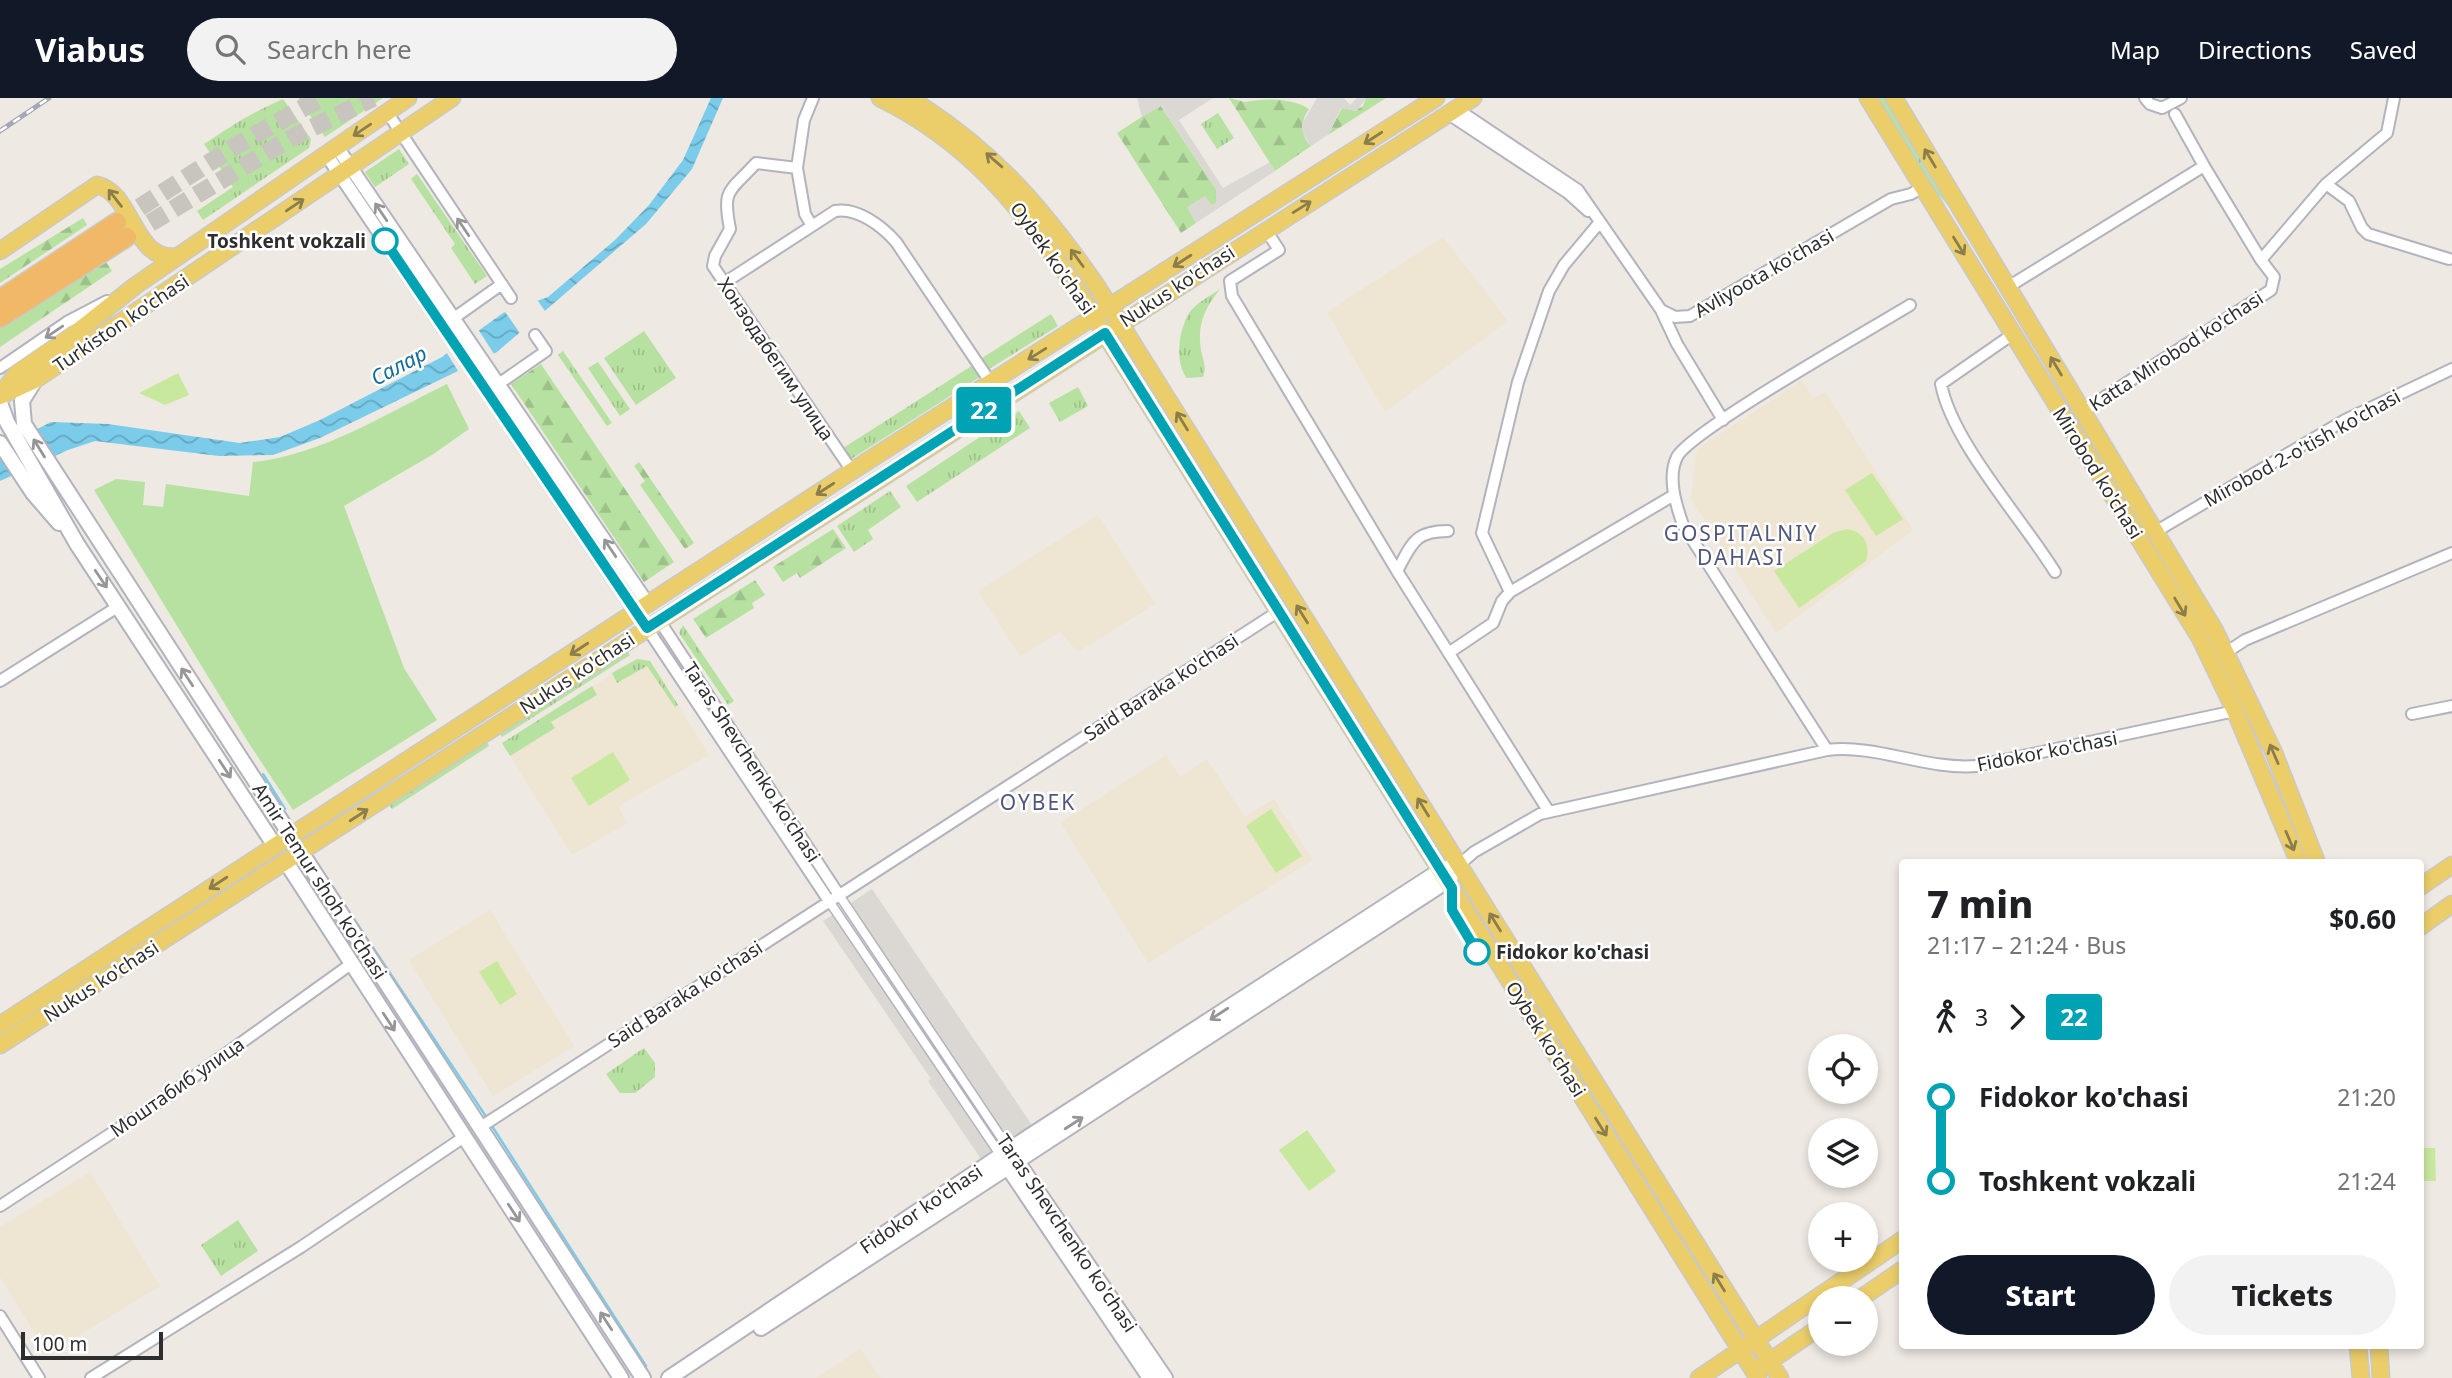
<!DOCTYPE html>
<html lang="en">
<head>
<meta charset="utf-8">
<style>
	:root { --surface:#fff; --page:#f2f2f2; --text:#202124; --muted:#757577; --accent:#111827 }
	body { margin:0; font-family:"Noto Sans",sans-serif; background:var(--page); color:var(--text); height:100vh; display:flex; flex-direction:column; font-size:26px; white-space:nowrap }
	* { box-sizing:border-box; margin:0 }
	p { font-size:23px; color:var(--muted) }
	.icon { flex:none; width:38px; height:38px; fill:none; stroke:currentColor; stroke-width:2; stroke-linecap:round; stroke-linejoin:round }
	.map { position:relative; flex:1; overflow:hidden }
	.panel { position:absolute; left:1899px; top:761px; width:525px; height:490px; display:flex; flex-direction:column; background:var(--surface); border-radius:7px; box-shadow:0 4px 10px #0003 }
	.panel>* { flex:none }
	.badge { padding:0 14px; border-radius:5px; font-size:24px; line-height:46px }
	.controls { position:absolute; left:1808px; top:936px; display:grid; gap:14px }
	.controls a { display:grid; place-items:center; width:70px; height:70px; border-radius:50%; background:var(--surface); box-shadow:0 4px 10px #0003; font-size:35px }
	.scale { position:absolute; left:21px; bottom:18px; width:142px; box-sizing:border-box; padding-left:7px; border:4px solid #2e2e2e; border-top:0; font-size:19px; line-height:24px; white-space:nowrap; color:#2e2e2e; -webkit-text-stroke:5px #fff; paint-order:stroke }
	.map>.badge { position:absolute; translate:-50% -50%; box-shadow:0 0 0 4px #fff }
	.legs { display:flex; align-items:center; gap:10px; height:77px; padding:0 28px; font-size:23px }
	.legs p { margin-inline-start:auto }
	.head { display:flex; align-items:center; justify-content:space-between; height:119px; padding:0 28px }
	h1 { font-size:38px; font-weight:800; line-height:52px }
	.primary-button { display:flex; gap:14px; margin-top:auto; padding:14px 28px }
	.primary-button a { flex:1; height:80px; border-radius:42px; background:var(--accent); color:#fff; font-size:28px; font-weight:800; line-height:80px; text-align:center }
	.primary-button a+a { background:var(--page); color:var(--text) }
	ul { padding:0 28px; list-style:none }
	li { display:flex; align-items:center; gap:24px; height:84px; font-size:26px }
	li i { display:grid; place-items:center; width:10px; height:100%; margin:0 9px; background:currentColor }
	li i::after { content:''; width:18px; height:18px; margin:-9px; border:5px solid; border-radius:50%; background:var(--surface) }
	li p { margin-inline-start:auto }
	li:first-child i { background:linear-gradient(#0000 50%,currentColor 0) }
	li:last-child i { background:linear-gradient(currentColor 50%,#0000 0) }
	header { display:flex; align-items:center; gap:42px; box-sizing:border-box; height:98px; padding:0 35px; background:var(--accent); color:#fff }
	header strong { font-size:33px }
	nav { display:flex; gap:38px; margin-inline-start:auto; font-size:24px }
	.search { width:490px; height:63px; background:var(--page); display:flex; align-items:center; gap:18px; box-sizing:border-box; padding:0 24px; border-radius:38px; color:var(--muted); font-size:26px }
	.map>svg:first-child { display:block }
	.education { fill:#eee5d2 }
	.grass { fill:url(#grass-tufts) }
	.forest { fill:url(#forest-firs) }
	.park { fill:#b7e1a1 }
	.pitch { fill:#c8e89e }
	.plaza { fill:#dbd8d4 }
	.water { fill:url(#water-waves) }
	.pier { fill:#eee9e2 }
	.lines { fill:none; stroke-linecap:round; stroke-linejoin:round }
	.stream { stroke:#7bccea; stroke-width:2.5 }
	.trunk-tunnel { stroke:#c8c4be; stroke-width:18; stroke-dasharray:18 9; stroke-linecap:butt }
	.pedestrian-casing { stroke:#b2b3bd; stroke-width:11 }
	.minor-casing { stroke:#b2b3bd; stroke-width:14 }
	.tertiary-casing { stroke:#b2b3bd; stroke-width:16 }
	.secondary-casing { stroke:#b2b3bd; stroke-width:18 }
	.primary-casing { stroke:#c9c9c9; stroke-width:19 }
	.trunk-casing { stroke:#c9c9c9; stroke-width:21 }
	.pedestrian { stroke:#fff; stroke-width:8 }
	.minor { stroke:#fff; stroke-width:10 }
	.tertiary { stroke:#fff; stroke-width:12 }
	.secondary { stroke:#fff; stroke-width:14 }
	.primary { stroke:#ebce6a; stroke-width:16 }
	.trunk { stroke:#f1b967; stroke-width:18 }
	.rail-casing { stroke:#a4a7b7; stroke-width:5 }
	.rail { stroke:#fff; stroke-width:2.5; stroke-dasharray:8; stroke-linecap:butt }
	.oneway { stroke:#8c7e4c }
	.oneway2 { stroke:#969696 }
	.line-1-casing { stroke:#fff; stroke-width:16 }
	.line-1 { stroke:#00a3b4; stroke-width:10 }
	.stop-1-dot { fill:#fff; stroke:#00a3b4; stroke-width:3.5 }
	.labels { text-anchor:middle; stroke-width:5; stroke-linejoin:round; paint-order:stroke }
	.stop-label { font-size:19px; font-weight:bold; fill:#2e2e2e; stroke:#fff; text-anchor:end }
	.street-label { font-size:19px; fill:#2e2e2e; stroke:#fff }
	.water-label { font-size:21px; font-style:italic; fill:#146c9b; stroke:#fff }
	.neighbourhood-label { font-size:21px; letter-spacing:2px; fill:#4f577d; stroke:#fff }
</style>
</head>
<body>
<header>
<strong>Viabus</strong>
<div class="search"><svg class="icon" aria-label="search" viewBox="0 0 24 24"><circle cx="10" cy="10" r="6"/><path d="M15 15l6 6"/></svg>Search here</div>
<nav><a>Map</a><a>Directions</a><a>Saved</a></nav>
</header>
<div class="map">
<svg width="2452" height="1280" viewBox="0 0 2452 1280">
	<defs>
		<pattern id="grass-tufts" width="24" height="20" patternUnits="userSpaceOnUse" patternTransform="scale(1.75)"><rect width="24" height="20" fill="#b7e1a1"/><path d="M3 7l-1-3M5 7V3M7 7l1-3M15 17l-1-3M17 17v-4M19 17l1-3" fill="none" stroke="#9ec18b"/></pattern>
		<pattern id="forest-firs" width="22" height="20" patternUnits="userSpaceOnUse" patternTransform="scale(1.75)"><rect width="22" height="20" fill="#b7e1a1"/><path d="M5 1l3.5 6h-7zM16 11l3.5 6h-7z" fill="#9ec18b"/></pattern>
		<pattern id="water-waves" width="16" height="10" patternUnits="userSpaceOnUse" patternTransform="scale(1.75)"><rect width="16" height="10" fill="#7bccea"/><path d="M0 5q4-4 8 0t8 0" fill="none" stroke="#65a6be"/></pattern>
	</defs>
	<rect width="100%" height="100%" fill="#eee9e2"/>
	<path class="education" d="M1443,139l65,84 -123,91 -58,-100z
		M1802,282l11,19 12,-7 88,138 -137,103 -85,-134 6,-50z
		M1098,417l57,89 -77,48 -18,-20 -40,24 -42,-65z
		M637,561l13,2 59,94 -91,51 9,17 -55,32 -70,-112z
		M1166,657l14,22 27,-18 38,58 29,-18 39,61 -165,103 -87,-140z
		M490,812l84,136 -81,50 -84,-136z
		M90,1074l70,114 -112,68 -48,-77v-50z
		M860,1251l21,29h-65z"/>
	<path class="grass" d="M298,0h85l-58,39z
		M1876,0h12l54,87 10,25 -18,-20z
		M283,1l28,40 -2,9 -106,72 -6,-9 36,-24 -29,-43c28,-19 49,-32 79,-45z
		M1218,15l16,25 -17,11 -16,-25z
		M399,51l10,15 -34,23 -10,-15z
		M417,76l70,102 -12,8 -24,-36 4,-4 -44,-65z
		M1220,191c-16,21 -23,35 -19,61 2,12 6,16 2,27l-16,1c-13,-16 -8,-48 2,-65 7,-10 21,-17 31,-24z
		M1051,216l7,12 -72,45 -7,-11z
		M644,233l32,47 -40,27 -32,-47z
		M563,253l49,72 -5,3 -49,-71z
		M598,264l32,47 -10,7 -32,-48z
		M973,267l7,12 -132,84 -8,-11z
		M1078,289l10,19 -28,16 -11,-19z
		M1019,313l11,17 -113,74 -11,-16z
		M890,393l11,16 -33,23 5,9 -19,13 -17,-26z
		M683,527l51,76 -6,4 -49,-72z
		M628,554l2,3 -128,82 -2,-3z
		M637,561l13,2 28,44 -3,2 -28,-41 -30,17 -5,-10z
		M592,588l5,9 -46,27 4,6 -45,28 -8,-13z
		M487,644l2,4 -97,63 -3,-4z
		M644,950l11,15v14l-20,16h-15l-14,-19z
		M238,1122l20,31 -37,25 -20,-31z"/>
	<path class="forest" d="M1229,0l16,4c20,-4 48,-4 64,7 -9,13 -9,25 2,37l-36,25z
		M1366,0h20l-58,37 14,-27 13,3 8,-5z
		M1160,7l56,84 1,14 -26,11 5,9 -15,10 -64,-100z
		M83,120l4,7 -87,58v-14z
		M106,164l6,9 -112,76v-19z
		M541,266l133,198 -30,20 -133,-198z
		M639,364l55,81 -9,6 -45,-64 5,-4 -11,-15z
		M833,431l13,19 -46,30 -3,-5 -14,9 -10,-15z
		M755,482l10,15 -13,8 2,5 -48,30 -13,-19z"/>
	<path class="park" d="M447,286l22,45 -37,26 -88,51 60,162 33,52 -144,90 -45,-68 -154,-252 22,-11 29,3 -2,23 20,2 3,-23 83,12 4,-34c69,-7 132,-48 194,-78z"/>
	<path class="pitch" d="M178,275l11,22 -24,10 -26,-12z
		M1872,375l31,46 -27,17 -31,-46z
		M1847,431c17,3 24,15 19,32l-67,47 -25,-37 59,-38z
		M613,654l17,28 -41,26 -18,-28z
		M1271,711l31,47 -26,17 -30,-47z
		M497,863l20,33 -17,11 -21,-33z
		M1307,1032l29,41 -27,20 -30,-41z
		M2420,1050h15l1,33h-15z"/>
	<path class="plaza" d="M1137,0h76l-34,22 44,68 47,-26 5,9 -79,52 -9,-16 18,-11 7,9 4,-2v-14l-55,-83 -19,11z
		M1317,0h27l6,7 7,-7h9l-9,13 -16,-3 -13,27 -17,11 -8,-13 -1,-9z
		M872,791l160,236 -51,34 -53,-78 3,-2 -108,-158z"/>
	<path class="water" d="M711,0h12l-31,71 -46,55 -149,128 -177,86 -47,17 -54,1 -124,-15 -27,9 -68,31v-33l51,-26 57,2 132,19 40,-6 40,-17 122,-63 61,-44 45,-16 67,-57 34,-35 34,-45z"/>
	<path class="pier" d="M536,200l11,16 -25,22 -19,-27z
		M476,228l20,31 -36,17 -15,-24z"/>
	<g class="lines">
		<path class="stream" d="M263,676l22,35
			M325,778l162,242
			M490,1025l156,243"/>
		<path class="trunk-tunnel" d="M117,124l120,-77 84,-47
			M127,139l164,-99 82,-40"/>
		<defs>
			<path id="pedestrian" d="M839,797l170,254
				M829,803l172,255"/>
			<path id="minor" d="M813,0l-9,22 -7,48 -41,-5c-27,30 -34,25 -26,66l-15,27 -2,10 139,205
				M2145,0l5,6 12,4 19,-10
				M1457,11l121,81 83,120 14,7 15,-1 201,-117 20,-5 12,-7
				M387,14l124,186
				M1450,17l118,78 20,18
				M2204,68l57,94
				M797,70l8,46 7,12
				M2326,86l23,17 13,27 6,6 81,25
				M1266,132l13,20 -49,31 2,15 165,275 152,241
				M724,185l111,-72c22,-4 47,15 61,31l95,141
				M2008,189l196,-121 -29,-52
				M1661,212l16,34 46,76
				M454,220l48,-34
				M2013,236l-72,50c11,58 82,136 114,188
				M0,270l67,-46 40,-21
				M487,294l59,-41 -11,-16
				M2083,313l188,-121 3,-13 -13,-17 65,-76 61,-51 7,-35
				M2155,434l190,-112 107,-51
				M1397,473c15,-27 17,-40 51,-40
				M1510,494l-28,-59 36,-151 31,-91 15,-26 36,-43
				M659,522l180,275
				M647,530l182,273
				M1450,554l43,-29 9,-22 8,-9 164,-97
				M2227,554l18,-12 207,-87
				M0,583l119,-75
				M2412,616l40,-8
				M1827,652l-144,-225c-7,-20 -16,-48 -6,-68 13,-26 196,-129 233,-152
				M1459,767l15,-13 66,-38 287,-64c50,-6 99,20 149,16l259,-55
				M479,1030l800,-517
				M0,1108l153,-100 198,-142
				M0,1218l39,62
				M91,1280l210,-131 163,-110"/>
			<path id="tertiary" d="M337,49l311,457
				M326,56l310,458"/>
			<path id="secondary" d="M35,282l-13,21 2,23 267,412
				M0,305l7,19 70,122 198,302
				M0,345l33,50 26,30
				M301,754l342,526
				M286,764l335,516
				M1012,1056l153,224
				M1003,1062l147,218
				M761,1230l686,-447 7,-9
				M669,1280l361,-242 411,-266 18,-5"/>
			<path id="primary" d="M880,0c89,44 138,106 193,185l685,1095
				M909,0c83,51 134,110 189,190l682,1090
				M1868,0l332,540 35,73 64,152
				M1894,0l321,533 59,122 43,110
				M0,153l97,-66c37,8 36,80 82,71
				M0,298l35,-16 417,-282
				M0,298l17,-23 60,-41 58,-46 273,-188
				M2420,789l32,-22
				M2420,829l32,-23
				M0,927l852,-554 584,-373
				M0,947l1473,-947
				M1861,1200l41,-28
				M2358,1248l3,32
				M2379,1248l2,32
				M1761,1269l59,-40
				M1699,1280l203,-138"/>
			<path id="trunk" d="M0,201l117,-77
				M0,220l127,-81"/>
		</defs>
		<use href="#pedestrian" class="pedestrian-casing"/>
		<use href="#minor" class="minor-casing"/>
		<use href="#tertiary" class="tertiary-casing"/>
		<use href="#secondary" class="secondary-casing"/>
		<use href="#primary" class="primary-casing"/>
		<use href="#trunk" class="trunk-casing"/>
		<use href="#pedestrian" class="pedestrian"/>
		<use href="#minor" class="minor"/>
		<use href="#tertiary" class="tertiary"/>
		<use href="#secondary" class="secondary"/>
		<use href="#primary" class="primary"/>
		<use href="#trunk" class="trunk"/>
		<defs>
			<path id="rail" d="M0,33l49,-33"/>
		</defs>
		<use href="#rail" class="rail-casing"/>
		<use href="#rail" class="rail"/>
	</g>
	<defs><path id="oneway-shaft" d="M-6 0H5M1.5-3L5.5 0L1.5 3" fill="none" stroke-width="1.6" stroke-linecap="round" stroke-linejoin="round" transform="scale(1.75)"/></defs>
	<g class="oneway">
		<use href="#oneway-shaft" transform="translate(362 32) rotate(146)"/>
		<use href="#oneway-shaft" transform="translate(1373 40) rotate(147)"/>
		<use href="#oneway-shaft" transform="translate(1930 60) rotate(-121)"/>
		<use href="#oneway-shaft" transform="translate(994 62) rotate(-139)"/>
		<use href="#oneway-shaft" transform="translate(115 100) rotate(-128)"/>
		<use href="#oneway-shaft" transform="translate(295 107) rotate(-34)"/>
		<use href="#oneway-shaft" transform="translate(1302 109) rotate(-32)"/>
		<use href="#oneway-shaft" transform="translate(1959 148) rotate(58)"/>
		<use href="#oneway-shaft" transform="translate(1077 160) rotate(-126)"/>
		<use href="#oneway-shaft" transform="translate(1182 163) rotate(147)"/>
		<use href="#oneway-shaft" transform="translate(1037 256) rotate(148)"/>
		<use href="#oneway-shaft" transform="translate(2056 268) rotate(-121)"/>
		<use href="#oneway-shaft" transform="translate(1182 323) rotate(-122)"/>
		<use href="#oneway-shaft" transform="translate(825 391) rotate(147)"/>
		<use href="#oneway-shaft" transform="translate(2180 509) rotate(59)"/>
		<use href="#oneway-shaft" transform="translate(1302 516) rotate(-122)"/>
		<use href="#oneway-shaft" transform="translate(579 551) rotate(147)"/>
		<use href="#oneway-shaft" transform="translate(2274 656) rotate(-113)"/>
		<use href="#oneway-shaft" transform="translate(1423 709) rotate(-122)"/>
		<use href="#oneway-shaft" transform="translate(359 717) rotate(-33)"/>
		<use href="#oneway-shaft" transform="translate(2290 743) rotate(67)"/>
		<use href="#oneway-shaft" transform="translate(218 785) rotate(147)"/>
		<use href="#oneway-shaft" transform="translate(1495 824) rotate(-122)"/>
		<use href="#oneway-shaft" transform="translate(1601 1029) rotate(58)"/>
		<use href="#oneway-shaft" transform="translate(1719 1184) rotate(-122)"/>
	</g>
	<g class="oneway2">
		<use href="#oneway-shaft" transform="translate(381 114) rotate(-124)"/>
		<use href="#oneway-shaft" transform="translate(463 129) rotate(-124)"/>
		<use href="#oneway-shaft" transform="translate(54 234) rotate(146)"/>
		<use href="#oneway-shaft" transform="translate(39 350) rotate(-122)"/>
		<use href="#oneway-shaft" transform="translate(610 450) rotate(-124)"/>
		<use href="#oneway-shaft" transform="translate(101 481) rotate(56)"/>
		<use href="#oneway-shaft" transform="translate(187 579) rotate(-123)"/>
		<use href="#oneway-shaft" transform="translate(225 671) rotate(57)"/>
		<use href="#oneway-shaft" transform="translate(1219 916) rotate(147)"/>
		<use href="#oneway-shaft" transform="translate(389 924) rotate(57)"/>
		<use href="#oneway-shaft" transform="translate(1074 1025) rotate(-33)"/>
		<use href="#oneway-shaft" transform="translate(514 1115) rotate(57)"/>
		<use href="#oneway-shaft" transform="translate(606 1223) rotate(-123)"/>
	</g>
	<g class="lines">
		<defs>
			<path id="line-1" d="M385,143l262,387 458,-295 347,555v22l25,42"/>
		</defs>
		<use href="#line-1" class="line-1-casing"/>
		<use href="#line-1" class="line-1"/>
	</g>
	<g class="stop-1-dot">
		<circle cx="385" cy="143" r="12"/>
		<circle cx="1477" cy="854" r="12"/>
	</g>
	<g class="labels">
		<g class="stop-label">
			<text x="366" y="150">Toshkent vokzali</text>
			<text x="1496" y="861" text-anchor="start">Fidokor ko'chasi</text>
		</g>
		<g class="street-label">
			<text transform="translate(1053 160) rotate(55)" y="7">Oybek ko'chasi</text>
			<text transform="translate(1764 175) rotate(-30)" y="7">Avliyoota ko'chasi</text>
			<text transform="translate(1177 188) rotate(-33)" y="7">Nukus ko'chasi</text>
			<text transform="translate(121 225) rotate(-34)" y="7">Turkiston ko'chasi</text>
			<text transform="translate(2176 253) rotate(-33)" y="7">Katta Mirobod ko'chasi</text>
			<text transform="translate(776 261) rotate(56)" y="7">Хонзодабегим улица</text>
			<text transform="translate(2302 350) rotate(-29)" y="7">Mirobod 2-o'tish ko'chasi</text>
			<text transform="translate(2098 375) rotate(58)" y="7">Mirobod ko'chasi</text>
			<text transform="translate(577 575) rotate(-33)" y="7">Nukus ko'chasi</text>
			<text transform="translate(1161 589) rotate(-33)" y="7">Said Baraka ko'chasi</text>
			<text transform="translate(2047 653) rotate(-11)" y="7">Fidokor ko'chasi</text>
			<text transform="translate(752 664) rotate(57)" y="7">Taras Shevchenko ko'chasi</text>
			<text transform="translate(320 783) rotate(57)" y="7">Amir Temur shoh ko'chasi</text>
			<text transform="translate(101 883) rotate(-33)" y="7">Nukus ko'chasi</text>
			<text transform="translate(685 896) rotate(-33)" y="7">Said Baraka ko'chasi</text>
			<text transform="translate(1546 941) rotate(58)" y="7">Oybek ko'chasi</text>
			<text transform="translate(177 989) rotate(-35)" y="7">Моштабиб улица</text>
			<text transform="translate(921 1111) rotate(-34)" y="7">Fidokor ko'chasi</text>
			<text transform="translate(1067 1135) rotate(56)" y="7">Taras Shevchenko ko'chasi</text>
		</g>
		<g class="water-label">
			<text transform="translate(399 268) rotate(-28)" y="7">Салар</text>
		</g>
		<g class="neighbourhood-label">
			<text x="1741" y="443">GOSPITALNIY<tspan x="1741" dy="24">DAHASI</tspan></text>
			<text x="1038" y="712">OYBEK</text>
		</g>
	</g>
</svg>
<div class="controls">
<a><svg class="icon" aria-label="locate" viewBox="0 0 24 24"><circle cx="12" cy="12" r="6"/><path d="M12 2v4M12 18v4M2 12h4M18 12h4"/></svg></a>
<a><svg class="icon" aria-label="layers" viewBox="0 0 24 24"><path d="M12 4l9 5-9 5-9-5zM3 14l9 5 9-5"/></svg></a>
<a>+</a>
<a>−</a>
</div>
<div class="scale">100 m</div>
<b class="badge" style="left:984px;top:312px;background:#00a3b4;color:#fff">22</b>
<section class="panel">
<div class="head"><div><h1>7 min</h1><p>21:17 – 21:24 · Bus</p></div><b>$0.60</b></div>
<div class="legs"><svg class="icon" aria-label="walk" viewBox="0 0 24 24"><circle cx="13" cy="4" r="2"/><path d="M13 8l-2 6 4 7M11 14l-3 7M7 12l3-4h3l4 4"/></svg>3<svg class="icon" aria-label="forward" viewBox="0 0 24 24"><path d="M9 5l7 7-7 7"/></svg><b class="badge" style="background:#00a3b4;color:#fff">22</b></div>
<ul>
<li><i style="color:#00a3b4"></i><b>Fidokor ko'chasi</b><p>21:20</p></li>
<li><i style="color:#00a3b4"></i><b>Toshkent vokzali</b><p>21:24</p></li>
</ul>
<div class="primary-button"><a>Start</a><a>Tickets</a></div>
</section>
</div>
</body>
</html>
